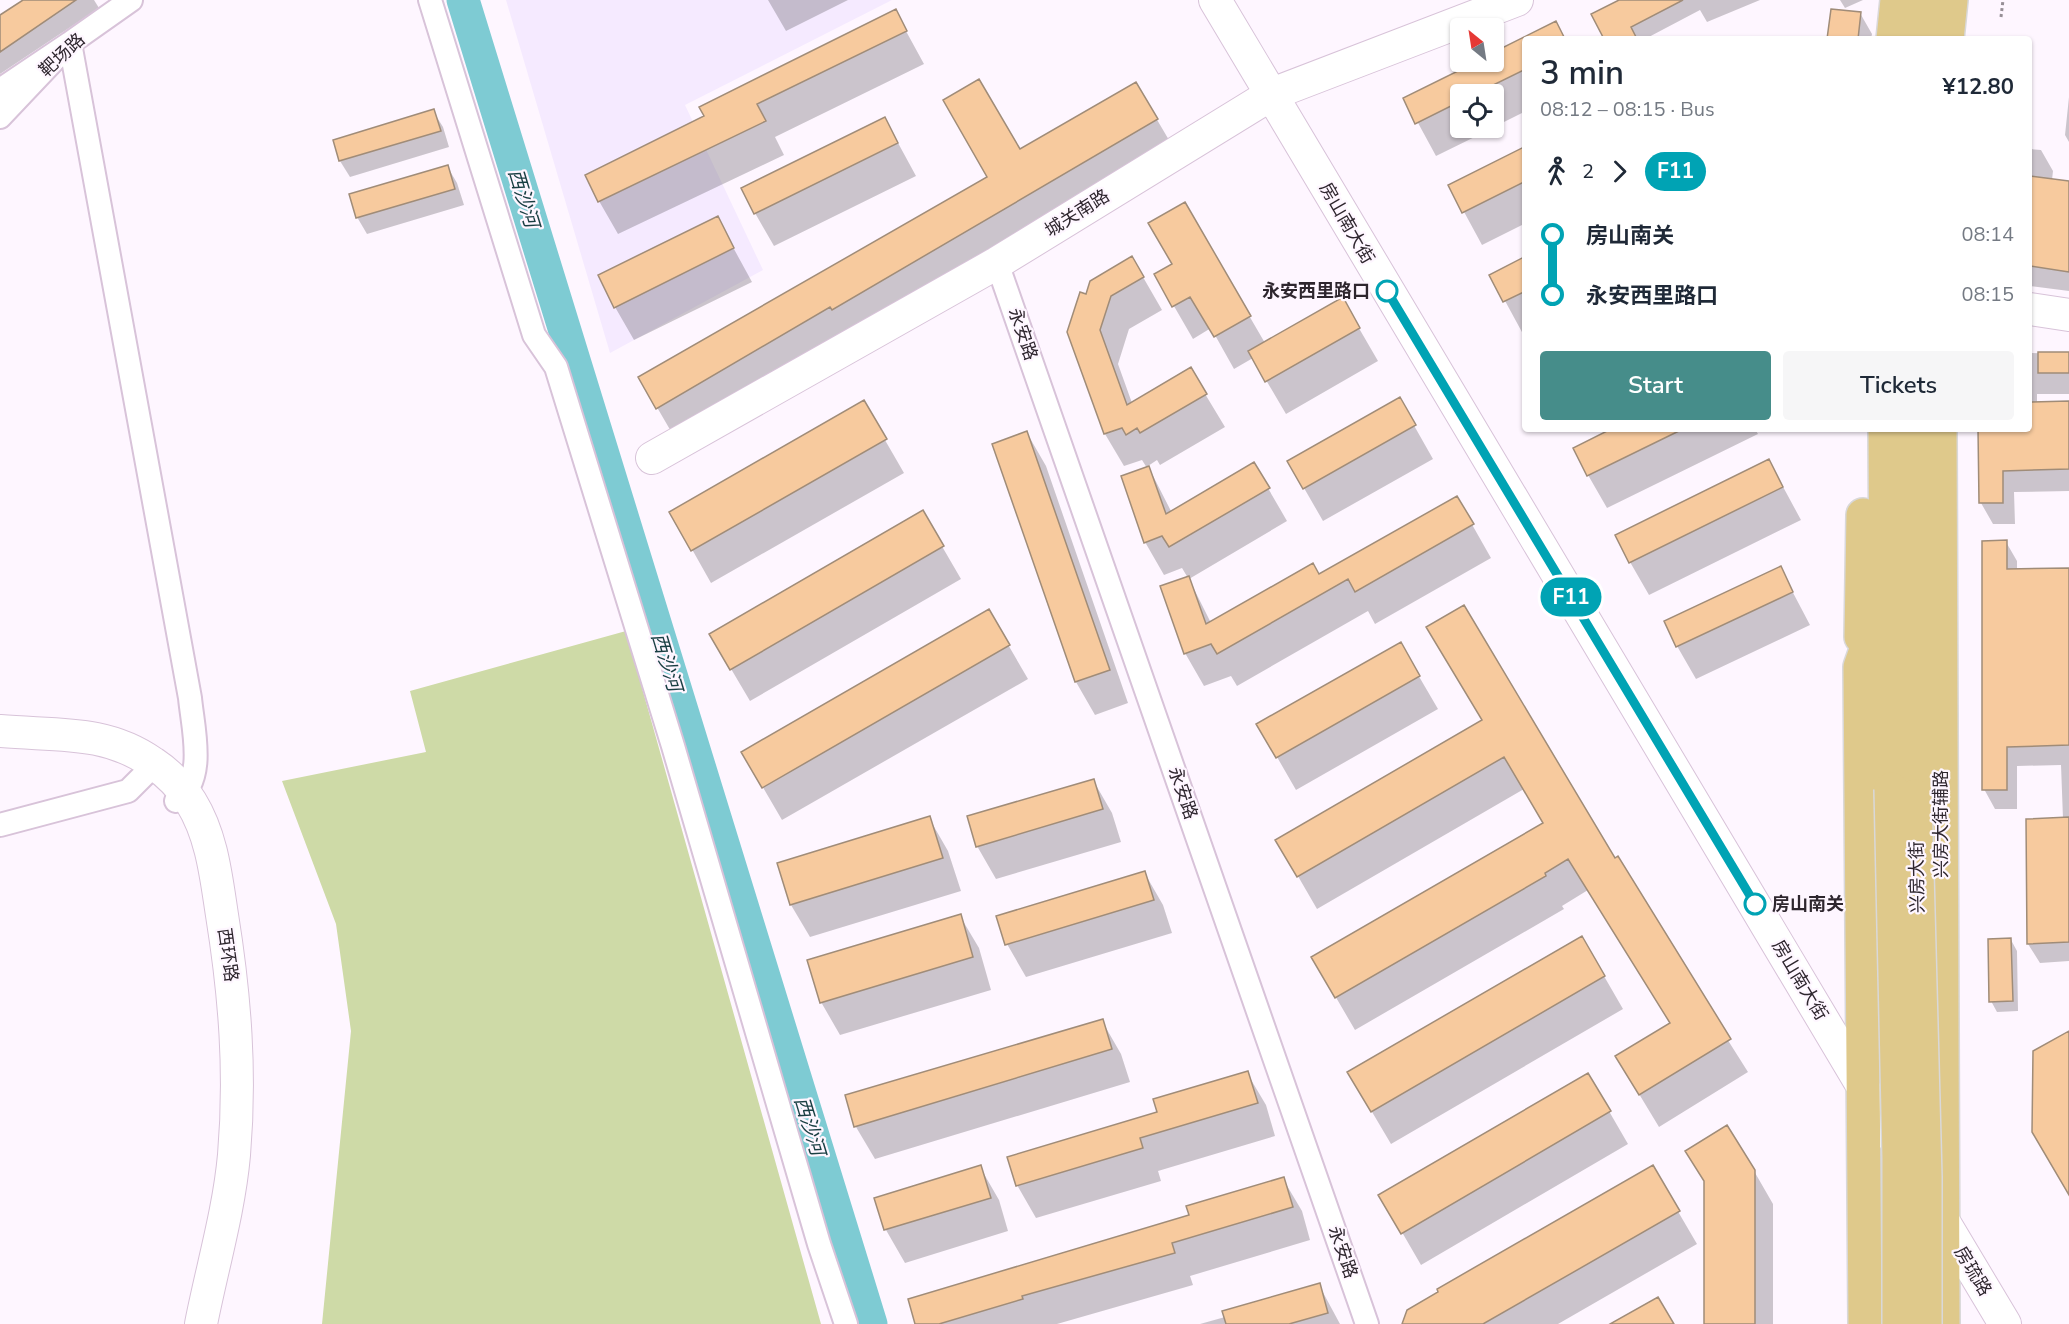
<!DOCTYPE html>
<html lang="en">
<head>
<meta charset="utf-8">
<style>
	:root { --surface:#fff; --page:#f6f6f7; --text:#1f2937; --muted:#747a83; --accent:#468d8a }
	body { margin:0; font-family:"Nunito Sans","Noto Sans SC",sans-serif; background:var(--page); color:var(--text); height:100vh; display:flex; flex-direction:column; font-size:22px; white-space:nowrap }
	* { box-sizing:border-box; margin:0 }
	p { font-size:20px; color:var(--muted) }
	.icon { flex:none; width:33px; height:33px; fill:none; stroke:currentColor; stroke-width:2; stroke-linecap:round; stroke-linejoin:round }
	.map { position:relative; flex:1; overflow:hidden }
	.side { position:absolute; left:1522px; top:36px; width:510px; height:396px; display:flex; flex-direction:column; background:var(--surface); border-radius:6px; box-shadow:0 2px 4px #0004 }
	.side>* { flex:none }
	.badge { padding:0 12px; border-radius:20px; font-size:21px; line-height:39px }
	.needle { width:39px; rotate:330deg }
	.tools { position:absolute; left:1450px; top:18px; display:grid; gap:12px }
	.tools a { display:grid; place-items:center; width:54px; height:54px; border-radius:6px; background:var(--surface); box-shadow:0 2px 4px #0004; font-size:30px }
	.map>.badge { position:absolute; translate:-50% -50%; box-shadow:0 0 0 3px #fff }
	.legs { display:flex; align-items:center; gap:9px; height:66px; padding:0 18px; font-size:20px }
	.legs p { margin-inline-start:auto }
	.summary { display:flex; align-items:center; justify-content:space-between; height:102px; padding:0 18px }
	h1 { font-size:33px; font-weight:600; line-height:45px }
	.cta { display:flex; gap:12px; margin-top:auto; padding:12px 18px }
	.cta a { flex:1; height:69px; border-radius:6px; background:var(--accent); color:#fff; font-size:24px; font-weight:600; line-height:69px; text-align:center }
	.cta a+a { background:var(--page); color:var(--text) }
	ul { padding:0 18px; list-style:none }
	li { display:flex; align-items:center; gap:21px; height:60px; font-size:22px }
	li i { display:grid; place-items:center; width:9px; height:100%; margin:0 8px; background:currentColor }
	li i::after { content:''; width:15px; height:15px; margin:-8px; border:4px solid; border-radius:50%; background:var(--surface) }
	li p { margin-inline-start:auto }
	li:first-child i { background:linear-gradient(#0000 50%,currentColor 0) }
	li:last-child i { background:linear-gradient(currentColor 50%,#0000 0) }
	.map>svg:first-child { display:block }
	.medical { fill:#f5eaff }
	.green { fill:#cedaa7 }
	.shadow { fill:#0003 }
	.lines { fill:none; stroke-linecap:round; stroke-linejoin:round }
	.river { stroke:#7ecbd3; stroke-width:33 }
	.building { fill:#f7ca9e; stroke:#a08c78; stroke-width:1.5 }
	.street-casing { stroke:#d8c3d9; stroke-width:26 }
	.secondary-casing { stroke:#d8c3d9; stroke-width:34 }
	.primary-casing { stroke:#d9d8d9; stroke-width:36 }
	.path { stroke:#968e96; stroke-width:3; stroke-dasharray:3 3; stroke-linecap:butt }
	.street { stroke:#fff; stroke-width:22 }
	.secondary { stroke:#fff; stroke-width:32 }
	.primary { stroke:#dfc98b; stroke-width:33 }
	.primary-bridge-casing { stroke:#d9d8d9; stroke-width:36; stroke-linecap:butt }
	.primary-bridge { stroke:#dfc98b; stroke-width:33 }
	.line-1-casing { stroke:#fff; stroke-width:14 }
	.line-1 { stroke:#00a3b4; stroke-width:9 }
	.stop-1-dot { fill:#fff; stroke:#00a3b4; stroke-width:3 }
	.labels { text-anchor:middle; stroke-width:4.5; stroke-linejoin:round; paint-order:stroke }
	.street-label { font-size:18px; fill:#2e262e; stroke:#fef6ff }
	.stop-label { font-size:18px; font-weight:bold; fill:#2e262e; stroke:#fef6ff; text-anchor:end }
	.water-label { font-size:20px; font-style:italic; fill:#193f43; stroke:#fef6ff }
</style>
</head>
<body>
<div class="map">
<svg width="2069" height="1324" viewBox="0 0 2069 1324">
	<rect width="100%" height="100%" fill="#fef6ff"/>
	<path class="medical" d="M506,0h386l-207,105 78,165 -153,83z"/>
	<path class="green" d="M626,631l195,693h-499l29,-293 -15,-107 -54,-143 144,-29 -16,-61z"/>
	<path class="shadow" d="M26,0h68l5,8 -99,66v-57z
		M768,0h80l-62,31z
		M1622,0h138l-53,22 -7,-12 -55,29h-40z
		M1840,0h23l-18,8z
		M895,11l29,53 -149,73 9,18 -166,79 -19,-33 107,-84z
		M1860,13l12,21 -1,5h-42z
		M1555,23l9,16h-38v72l-32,16v-33h-33v34h32l-57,28 -31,-57 74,-37h15v-8z
		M1136,84l40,68 -500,288 -36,-62 349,-201 30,-26z
		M2069,97v45l-4,-7z
		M433,111l10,16 6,20 -99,30 -10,-16 -6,-20z
		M885,119l31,57 -142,70 -19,-33z
		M1526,148v75l-44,22 -32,-59z
		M2030,149l11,1 12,21 -1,9 17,2v-4v113l-39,-5z
		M447,166l10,17 7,22 -97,29 -10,-17z
		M1184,204l81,139 77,-44 36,62 -92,53 -33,-56 -19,11 -23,-41 -18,11 -37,-64 18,-10z
		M717,218l35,64 -118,58 -19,-33z
		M1132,258l30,52 -33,19 -11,35 14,39 58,-34 35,58 -65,38 -3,-5 -9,6 24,47 82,-49 33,57 -98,58 22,44 107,-47 139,-78 34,60 -116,66 -7,-13 -131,75 -6,-10 -27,10 -19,-33 3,-75 -6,-10 -18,7 -19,-33 2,-74 -5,-8 -18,6 -19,-32 -37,-102 19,-36z
		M1526,258v75l-3,1 -32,-59z
		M2030,353l39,1v40h-32v10l32,-1v88l-55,1 1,32h-22l-12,-21 -2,-74h51z
		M1399,399l34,60 -110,62 -34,-59z
		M863,402l41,71 -193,110 -40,-71z
		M1615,429h140l3,5 -151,74 -19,-33z
		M1027,433l19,33 82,237 -33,12 -19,-33 -82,-237z
		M1769,461l32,59 -152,75 -19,-33z
		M922,512l39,67 -211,122 -39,-66z
		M2006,542l11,19v9l52,-1v392l-29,2 -12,-19 35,-125 -2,-54 -44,1v43h-22l-11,-20z
		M1780,568l30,57 -114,54 -19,-33z
		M989,612l39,67 -246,141 -39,-67z
		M1400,644l38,65 -142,81 -38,-66z
		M1484,721l130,139 134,212 -89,55 -23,-38 35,-65 -83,-134 -26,16 2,3 -209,121 -42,-72 232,-134 -21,-35 -207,120 -40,-69z
		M1093,780l19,33 9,29 -125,37 -19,-33z
		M929,818l19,33 13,40 -151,46 -19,-32z
		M1144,872l19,33 9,28 -146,44 -19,-33z
		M960,916l19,32 12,42 -151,45 -19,-33z
		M1582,938l41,71 -232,135 -42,-71z
		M2011,940l6,11 1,60 -21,1 -6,-11z
		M1102,1021l19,33 9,28 -255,77 -19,-32 -10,-31z
		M1247,1073l19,32 9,31 -117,35 3,10 -125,37 -19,-33 142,-72z
		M1588,1075l40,69 -207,121 -40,-69z
		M980,1167l19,33 9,31 -103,32 -19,-33 -10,-31z
		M1652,1167l45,77 -139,80h-154z
		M1754,1171l19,33v120h-67z
		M1283,1179l19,32 8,29 -120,36 3,9 -136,39h-140z
		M1319,1285l21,39h-140l25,-7z"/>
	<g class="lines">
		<path class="river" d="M463,0l408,1324"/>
	</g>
	<path class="building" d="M23,0h53l-76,52v-37z
		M1619,0h64l-52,27 6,12h-33l-13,-25z
		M896,9l11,22 -150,73 9,17 -168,81 -13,-27 119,-59 -5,-9z
		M1831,9l30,3 -3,27h-31z
		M1556,21l9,18h-39v30l-51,25h-14v7l-46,23 -12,-26 73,-36h18v-10z
		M979,79l41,70 116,-67 22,37 -326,191 -2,-3 -174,102 -18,-32 349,-200 -44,-77z
		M434,109l7,22 -102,30 -6,-21z
		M885,117l13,26 -144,71 -13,-26z
		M1526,146v35l-64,32 -14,-28z
		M448,165l7,24 -99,29 -7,-24z
		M2030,176l39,5v91l-39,-6z
		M1185,202l66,114 -37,21 -24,-40 -18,10 -18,-33 18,-10 -24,-41z
		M718,216l16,32 -120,60 -16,-33z
		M1132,256l12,21 -33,19 -11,34 27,75 64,-38 16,27 -67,39 -3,-5 -11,7 -4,-7 -18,6 -37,-102 13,-40 6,2 4,-13z
		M1526,256v35l-23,11 -14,-27z
		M1343,297l17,31 -95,54 -17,-31z
		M2038,352h31v21h-31z
		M1400,397l16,28 -113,64 -16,-28z
		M864,400l23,39 -196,112 -22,-39z
		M2069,401v68l-66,2v32h-24l-1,-74h52v-27z
		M1611,429h72l-96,47 -14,-28z
		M1027,431l83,239 -35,12 -83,-238z
		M1769,459l14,28 -154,76 -14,-28z
		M1254,462l16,26 -101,59 -7,-11 -18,7 -23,-67 28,-10 17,48z
		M1457,496l17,28 -119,68 -7,-13 -131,75 -6,-10 -27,10 -24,-68 29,-10 17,48 107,-61 6,11z
		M923,510l21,36 -214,124 -21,-36z
		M2007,540v29l62,-1v177l-62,2v43h-25v-249z
		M1781,566l12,26 -117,55 -12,-26z
		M1464,605l151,253 3,-2 113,183 -92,56 -24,-39 55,-33 -102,-164 -23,14 1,3 -211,122 -24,-41 232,-134 -39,-66 -207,120 -22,-37 207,-120 -56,-93z
		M989,609l21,36 -248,143 -21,-36z
		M1401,642l19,34 -144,82 -20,-34z
		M1094,779l9,30 -127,38 -9,-31z
		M930,816l13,42 -153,47 -13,-42z
		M2069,817v125l-42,2 -1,-125z
		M1145,871l9,29 -149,45 -9,-29z
		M961,914l12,43 -153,46 -13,-43z
		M1582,936l23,40 -234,136 -24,-40z
		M2011,938l2,63 -24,1 -1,-63z
		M1103,1019l9,30 -258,78 -9,-32z
		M2069,1031v164l-37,-63 1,-81z
		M1248,1071l10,32 -118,35 3,10 -127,38 -9,-29 150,-45 -4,-13z
		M1588,1073l23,38 -210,123 -23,-39z
		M1727,1125l28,45v154h-51v-143l-19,-30z
		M981,1165l10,33 -107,32 -10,-32z
		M1653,1165l27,46 -197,113h-81l5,-14 31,-18 -1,-3z
		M1284,1177l9,30 -121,36 3,10 -153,43 1,3 -84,25h-24l-7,-25 281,-84 -3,-9z
		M1320,1283l8,30 -39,11h-63l-4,-13z
		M1658,1297l16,27h-64z"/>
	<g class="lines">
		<defs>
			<path id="street" d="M430,0l104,335 22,32 117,379 146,498 27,80
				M0,90l70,-47 120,655c3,32 17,81 -14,103
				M0,117l70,-74 61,-43
				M997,263l370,1061
				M0,825l128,-34 18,-18"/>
			<path id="secondary" d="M1215,0l688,1154
				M2030,309l39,6
				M652,458l345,-195 275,-169 245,-94
				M0,731c55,5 105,-2 153,32 15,10 28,23 38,39 21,34 25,74 31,113 13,81 19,158 12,240 -5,56 -22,113 -33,169
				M1938,1212l67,112"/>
			<path id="primary" d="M1893,39l4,-39
				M1921,39l4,-39
				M1947,39l4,-39
				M1885,429l1,164 5,196
				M1911,429l4,367
				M1940,429l3,895
				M1861,637l2,-122
				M1865,1324l-5,-657 26,-74"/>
		</defs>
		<use href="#street" class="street-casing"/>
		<use href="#secondary" class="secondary-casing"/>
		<use href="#primary" class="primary-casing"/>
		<path class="path" d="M2001,17l2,-17"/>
		<use href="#street" class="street"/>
		<use href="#secondary" class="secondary"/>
		<use href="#primary" class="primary"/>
		<defs>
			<path id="primary-bridge" d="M1891,789l8,369v166
				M1915,796l10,381v147"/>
		</defs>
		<use href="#primary-bridge" class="primary-bridge-casing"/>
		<use href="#primary-bridge" class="primary-bridge"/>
	</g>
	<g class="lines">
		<defs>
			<path id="line-1" d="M1387,291l368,613"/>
		</defs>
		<use href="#line-1" class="line-1-casing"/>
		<use href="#line-1" class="line-1"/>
	</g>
	<g class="stop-1-dot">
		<circle cx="1387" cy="291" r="10"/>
		<circle cx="1755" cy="904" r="10"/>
	</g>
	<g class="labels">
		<g class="street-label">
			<text transform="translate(62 55) rotate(-43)" y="6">靶场路</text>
			<text transform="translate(1077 213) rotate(-32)" y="6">城关南路</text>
			<text transform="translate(1347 223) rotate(60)" y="6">房山南大街</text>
			<text transform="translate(1023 334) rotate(71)" y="6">永安路</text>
			<text transform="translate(1183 793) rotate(71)" y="6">永安路</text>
			<text transform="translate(1941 824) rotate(-90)" y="6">兴房大街辅路</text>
			<text transform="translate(1917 877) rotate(-91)" y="6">兴房大街</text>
			<text transform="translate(228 955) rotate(82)" y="6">西环路</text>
			<text transform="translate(1800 980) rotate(59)" y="6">房山南大街</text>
			<text transform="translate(1343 1252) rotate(71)" y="6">永安路</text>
			<text transform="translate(1973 1271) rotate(59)" y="6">房琉路</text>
		</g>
		<g class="stop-label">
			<text x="1370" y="297">永安西里路口</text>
			<text x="1772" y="910" text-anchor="start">房山南关</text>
		</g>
		<g class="water-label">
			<text transform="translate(524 198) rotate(73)" y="7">西沙河</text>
			<text transform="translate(667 662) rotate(73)" y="7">西沙河</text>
			<text transform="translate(810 1126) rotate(73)" y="7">西沙河</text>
		</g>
	</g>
</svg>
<div class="tools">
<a><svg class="needle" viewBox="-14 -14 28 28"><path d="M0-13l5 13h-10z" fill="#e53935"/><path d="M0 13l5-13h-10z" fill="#747a83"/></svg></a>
<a><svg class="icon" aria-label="locate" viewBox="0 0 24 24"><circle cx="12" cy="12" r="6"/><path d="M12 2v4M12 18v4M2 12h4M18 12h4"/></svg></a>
</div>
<b class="badge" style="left:1571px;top:597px;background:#00a3b4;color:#fff">F11</b>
<section class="side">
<div class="summary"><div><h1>3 min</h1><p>08:12 – 08:15 · Bus</p></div><b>¥12.80</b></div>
<div class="legs"><svg class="icon" aria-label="walk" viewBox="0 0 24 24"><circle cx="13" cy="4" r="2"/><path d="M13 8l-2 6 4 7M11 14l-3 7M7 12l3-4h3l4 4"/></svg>2<svg class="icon" aria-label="forward" viewBox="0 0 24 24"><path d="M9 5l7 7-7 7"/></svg><b class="badge" style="background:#00a3b4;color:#fff">F11</b></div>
<ul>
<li><i style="color:#00a3b4"></i><b>房山南关</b><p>08:14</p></li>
<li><i style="color:#00a3b4"></i><b>永安西里路口</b><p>08:15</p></li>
</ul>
<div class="cta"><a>Start</a><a>Tickets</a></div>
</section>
</div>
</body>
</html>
